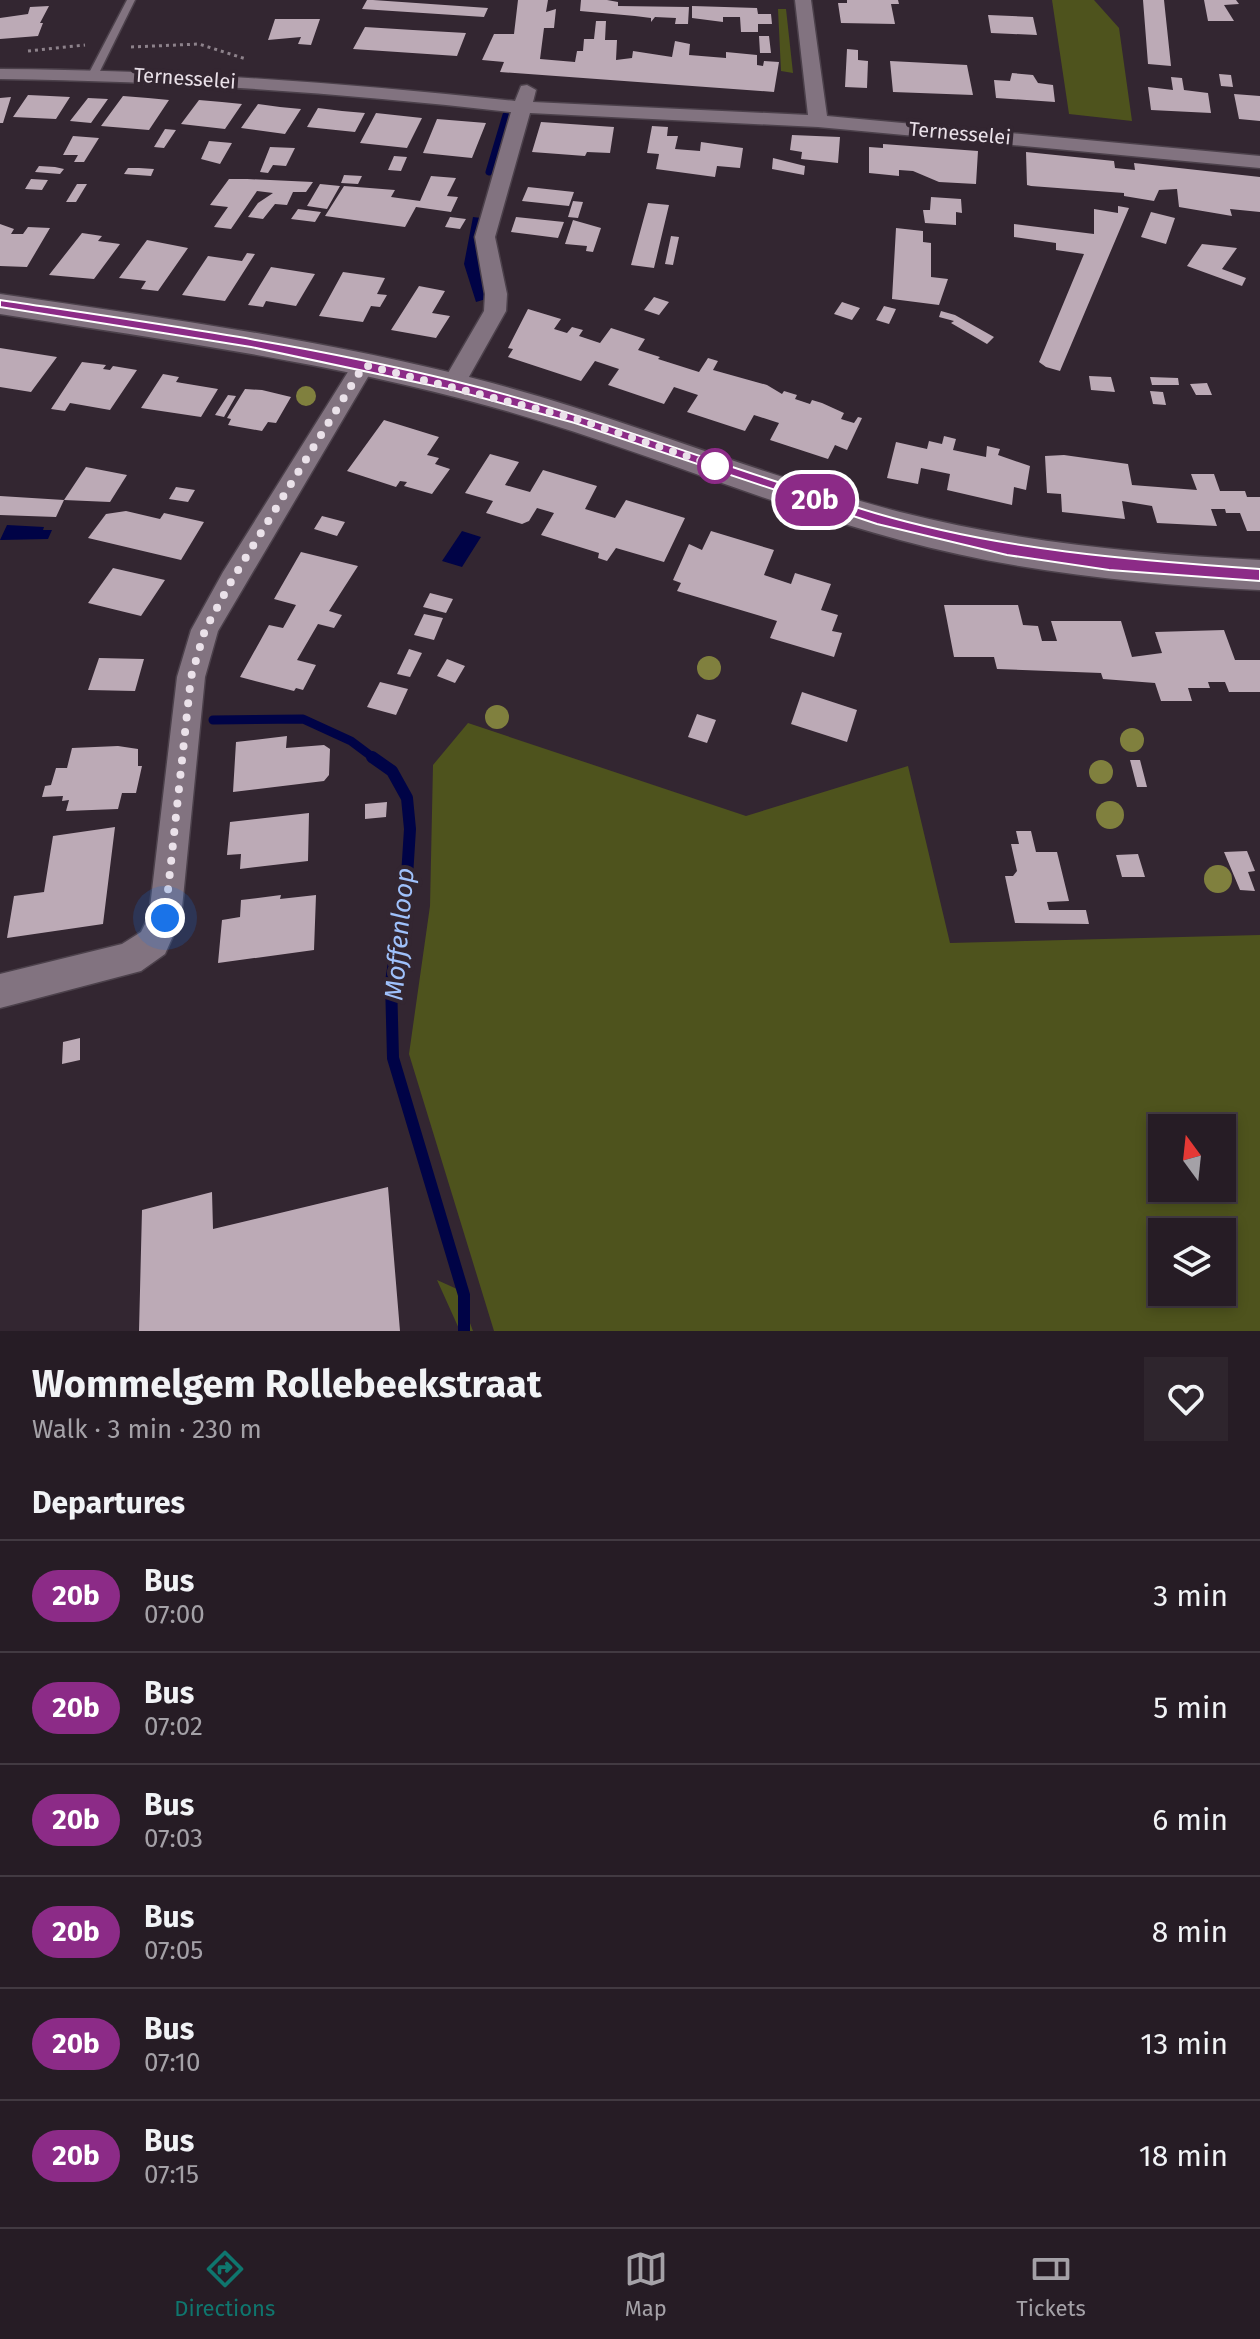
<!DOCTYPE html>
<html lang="en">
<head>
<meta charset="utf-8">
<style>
	:root { --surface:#261c25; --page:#2e252d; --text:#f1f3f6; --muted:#a4a1a7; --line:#423a42; --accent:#0f766e }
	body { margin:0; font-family:"Fira Sans",sans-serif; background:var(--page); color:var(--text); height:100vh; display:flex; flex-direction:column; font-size:30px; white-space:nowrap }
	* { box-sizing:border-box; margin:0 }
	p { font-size:26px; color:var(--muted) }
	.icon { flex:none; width:44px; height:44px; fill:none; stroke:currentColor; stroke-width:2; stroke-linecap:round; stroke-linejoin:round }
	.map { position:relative; height:1331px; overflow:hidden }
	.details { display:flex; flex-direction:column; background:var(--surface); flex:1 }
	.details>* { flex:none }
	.badge { padding:0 16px; border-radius:26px; font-size:28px; line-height:52px }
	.needle { width:52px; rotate:345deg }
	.tools { position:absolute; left:1148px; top:1114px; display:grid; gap:16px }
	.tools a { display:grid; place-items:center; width:88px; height:88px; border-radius:0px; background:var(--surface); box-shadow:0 4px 12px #0003,0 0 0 2px var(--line); font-size:40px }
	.you { position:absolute; width:40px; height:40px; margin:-20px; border:6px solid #fff; border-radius:50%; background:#1a73e8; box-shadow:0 0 0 12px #1a73e833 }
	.map>.badge { position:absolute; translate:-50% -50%; box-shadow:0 0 0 4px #fff }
	h2 { padding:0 32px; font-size:30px; line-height:72px }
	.round { display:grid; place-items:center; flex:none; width:84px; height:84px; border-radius:0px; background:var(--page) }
	.headline { display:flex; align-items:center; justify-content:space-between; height:136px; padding:0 32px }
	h1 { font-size:38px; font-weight:700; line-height:60px }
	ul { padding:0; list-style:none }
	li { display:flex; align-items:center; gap:24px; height:112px; padding:0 32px; border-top:2px solid var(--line) }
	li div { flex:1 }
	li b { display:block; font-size:30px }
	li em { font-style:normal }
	li .badge { min-width:88px; font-weight:700; text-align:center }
	.tabs { display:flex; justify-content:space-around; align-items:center; height:112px; border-top:2px solid var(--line); background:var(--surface); font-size:22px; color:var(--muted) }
	.tabs a { display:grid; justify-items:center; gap:4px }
	.tabs .on { color:var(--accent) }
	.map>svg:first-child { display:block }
	.green { fill:#4e531d; fill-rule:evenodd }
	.water { fill:#000346 }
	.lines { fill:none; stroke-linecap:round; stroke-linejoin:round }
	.stream-far2 { stroke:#000346; stroke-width:7 }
	.stream-far1 { stroke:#000346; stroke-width:9 }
	.stream { stroke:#000346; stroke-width:12 }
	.building { fill:#bcaab6 }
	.lane-casing { stroke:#4c414b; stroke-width:3 }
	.street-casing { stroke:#4c414b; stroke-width:3 }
	.secondary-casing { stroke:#4c414b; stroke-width:3 }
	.path { stroke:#8d828b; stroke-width:3; stroke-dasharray:3 4; stroke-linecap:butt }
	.lane { fill:#827380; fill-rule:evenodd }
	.street { fill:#827380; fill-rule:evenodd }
	.secondary { fill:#827380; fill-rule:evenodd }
	.tree { fill:#80803e }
	.line { fill:#8c2b87; stroke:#fff; stroke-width:2 }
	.walk { stroke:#eae1e9; stroke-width:8; stroke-dasharray:0 14.4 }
	.stop-dot { fill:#fff; stroke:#8c2b87; stroke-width:4 }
	.labels { text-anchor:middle; stroke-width:8; stroke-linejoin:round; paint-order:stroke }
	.far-street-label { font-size:20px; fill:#eae1e9; stroke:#332631 }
	.water-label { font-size:26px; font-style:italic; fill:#9fc1fb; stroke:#332631 }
</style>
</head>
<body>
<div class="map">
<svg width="1260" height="1331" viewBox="0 0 1260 1331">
	<rect width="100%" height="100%" fill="#332631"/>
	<path class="green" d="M1052,0h42l25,28 13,93 -63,-7z
		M778,9h8l7,64 -12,-2z
		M468,723l278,93 162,-50 42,177 310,-8v396h-766l-85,-277 21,-148 3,-141zM1162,1128h60v60h-60zM1162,1232h60v60h-60z
		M437,1280l20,9 16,42h-13z"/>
	<path class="water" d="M473,217l8,1 -4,35 9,46 -10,3 -12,-38z
		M7,525l37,2 -1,3h9l-4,9 -48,1z
		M462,531l19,6 -19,30 -20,-6z"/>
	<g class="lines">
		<path class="stream-far2" d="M489,172l17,-57"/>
		<path class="stream-far1" d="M213,720l90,-1 48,22 24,18"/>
		<path class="stream" d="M372,757l20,14 15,27 3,31 -3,47 -16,106 2,76 71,237v36"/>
	</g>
	<path class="building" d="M367,0h6l115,8 -4,9 -122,-8z
		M518,0h30l-2,12 10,-3 -2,19h-10l-4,31 35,3 2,-11h6l1,-12h10l2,-18h10l-1,19h12l-1,20 16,-2 1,-7 39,6 3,-16 15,3 -1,11 37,3v-6l31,3v10l6,1 1,-5 15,1 -5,30 -274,-20 4,-10 -22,-2 12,-26h20z
		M581,0h26l11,2v4l71,1 -1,17h-13l1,-6 -21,-1 -4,5v-4l-16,-2 -55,-5z
		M847,0h51l1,4h-8l4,20 -54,-1 -3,-20h9z
		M1143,0h21l7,66 -23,-2z
		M1204,0h32l3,4 -15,1 10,16h-26z
		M49,6l-9,17h3l-5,13 -38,3v-21l28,-4 2,-7z
		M692,6l65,2 1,6h13l1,10h-14v8h-17l-1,-15h-17v5l-31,-4z
		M988,15l45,2 4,18 -46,-2z
		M275,19h45l-9,26 -13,-1 3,-7 -33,3z
		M365,27l48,3 53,3 -9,23 -104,-7z
		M759,36h10l2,17h-11z
		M847,49l11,1v10l10,1 -1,27 -22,-1z
		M890,61l77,4 6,30 -80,-3z
		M1012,73l21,2 5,8 15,2 2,17 -59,-4 -2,-18 16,1z
		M1219,74l12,1 2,12 -12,-1z
		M1171,77l11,1 2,12 24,3 3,20 -60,-3 -3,-23 25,3z
		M1234,94l26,2v25l-21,-2z
		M28,95l22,1 20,1 -14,22 -43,-2z
		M123,96l25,2 21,2 -20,30 -48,-4z
		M11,97l-8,26h-3v-25z
		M88,98l20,1 -17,24 -21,-2z
		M199,100l23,2 20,2 -17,25 -44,-5z
		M258,104l22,3 21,2 -16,25 -44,-6z
		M318,108l24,3 23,2 -10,19 -48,-5z
		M376,113l46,5 -15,30 -47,-5z
		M437,119l49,4 -14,35 -49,-5z
		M541,122l73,5 -4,26 -23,-1 -2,4 -53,-4z
		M652,126l16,1 -1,9h11l-3,13 25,2 1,-9 42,6 -3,20 -23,-2 -2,11 -59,-8 3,-15 -12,-1z
		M165,129l11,1 -12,18 -10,-1z
		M792,135l48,2 -2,26 -37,-4 1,-7 -12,-2z
		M73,136l26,2 -15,24h-10l4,-7h-15z
		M209,141l23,2 -12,21 -19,-5z
		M883,144l95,7 -2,33 -37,-2 -26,-11 -14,-1v6l-30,-3v-26l14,1z
		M270,147l25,1 -9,18 -13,-1 -5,8 -8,-1z
		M1026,152l88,9 1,7 20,2 -1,-7 126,14v35l-30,-3 2,7 -53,-9 -2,-18 -18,1 -5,11 -30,-5v-3l-93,-7 -4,-1z
		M394,156l13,1 -6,14 -13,-1z
		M773,158l32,8 -1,9 -32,-6z
		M39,166l16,1 9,2 -4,5 -25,-2z
		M128,168h11l15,1 -3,7 -27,-2z
		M344,175l18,1 -4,8 -17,-1z
		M431,176l25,2 -9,18 11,1 -7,15 -35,-5 -11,20 -80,-11 19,-30 51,4 -4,7 29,4z
		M31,179l17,1 -6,10 -17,-1z
		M229,179h18l66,3 -7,10h-13l-6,13 -12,-1 -12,15 -15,-2 10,-14 15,-10 -16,-2 -26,38 -17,-2 14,-20 -18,-2z
		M77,184h10l-11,18h-10z
		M320,184l20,2 -13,23 -20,-3z
		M528,187l46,5 -5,14 -47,-5z
		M931,197l30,2 1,14 -6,-1v13l-31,-2 -2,-13h7z
		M573,201l10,1 -5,16 -10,-1z
		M648,203l21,2 -15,63 -23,-3z
		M1118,206l11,2 -69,163 -14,-4 -7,-5 45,-108 -28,-4v-7l-42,-6v-13l80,10v-25l24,4z
		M298,209l23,3 -6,10 -24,-3z
		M1151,212l24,6 -9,26 -25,-7z
		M450,217l16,2 -6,10 -15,-2z
		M516,217l48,5 -6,16 -47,-6z
		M573,220l28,8 -8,24 -7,-1 1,-5 -22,-2z
		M0,224l14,5 -3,5h12l5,-7 22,1 -23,39 -27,-1z
		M896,228l27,3v11l8,1v34l17,2 -9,26 -47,-6z
		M82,233l20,3 -4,5 22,3 -26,35 -45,-4z
		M671,236l8,1 -6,28 -8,-1z
		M147,240l41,8 -30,43 -17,-2 5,-8 -27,-3z
		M1202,244l35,4 -15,21 24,9 -4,8 -55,-20z
		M247,253l8,1 -30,47 -43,-6 26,-39 34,5z
		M271,267l44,7 -19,32 -30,-5 -3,6 -15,-2z
		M343,272l42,6 -8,16 10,1 -7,12 -9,-1 -8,16 -44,-6z
		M419,286l26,5 -13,22 18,3 -14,22 -45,-8z
		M654,297l15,5 -10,13 -15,-5z
		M842,302l18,6 -8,12 -18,-6z
		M884,306l12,3 -7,15 -13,-4z
		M528,309l33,10 -7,10 13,4 5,-6 11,3 -4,6 21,7 11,-15 34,11 -7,11 22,7 -2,2 41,13 9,-14 10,3 -5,9 54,15 15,9 2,-3 13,4 -2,4 15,5 2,-4 10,3 22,10 -3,6 13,4 4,-6 4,1 -15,32 -12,-5 -7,14 -58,-19 9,-17 -25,-8 -9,16 -58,-19 11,-17 -24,-8 -10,17 -56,-19 11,-16 -24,-8 -14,20 -73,-24 5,-8 -5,-1z
		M941,311l14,4 39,22 -7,7 -36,-21 3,-2 -15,-4z
		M0,348l57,9 -26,35 -31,-5z
		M82,362l24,3 -3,4 7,1 3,-4 24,4 -27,40 -40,-7 -5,8 -14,-2z
		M163,374l16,3 -3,5 42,7 -17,28 -60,-9z
		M1089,376l22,1 4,15 -24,-2z
		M1150,377l28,1 1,7h-27z
		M1207,383l5,12h-16l-6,-11z
		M245,389l17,1 29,7 -15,26 -8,-1 -6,9 -34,-6 3,-6 -4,-1z
		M1150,391l13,1 3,13 -13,-1z
		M228,395l8,1 -12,21 -9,-2z
		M384,420l55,17 -12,18 12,3 -4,6 15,5 -18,25 -28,-8 3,-4 -7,-1 -4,6 -49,-16z
		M944,436l12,3 -3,11 33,7 1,-11 13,3 -2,6 32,11 -4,24 -12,-3 -2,18 -65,-15 3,-16 -29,-6 -3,16 -31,-6 9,-36 31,7 2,-8 13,3z
		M490,454l29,8 -14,23 25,7 13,-22 54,16 -12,23 30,9 11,-18 59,18 -21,44 -48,-14 -9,13 -9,-3 1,-5 -58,-18 13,-22 -17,-5 -8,13 -7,3 -36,-11 7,-12 -28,-8z
		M1064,455l64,9 4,21 65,5 -6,-16h23l6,17h25l2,6h13v34h-13l-7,-18h-14l-1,-4h-14l6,17 -60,-3 -5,-17 -30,-5 3,18 -63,-7 -1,-18 -14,-1 -2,-37z
		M86,467l41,8 -17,27 -46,-2z
		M176,487l19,3 -7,12 -19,-3z
		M0,496l64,4 -8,17 -56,-2z
		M126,511l34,8 4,-6 40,9 -23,38 -93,-22 18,-24z
		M322,516l23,6 -8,14 -23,-7z
		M711,531l63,19 -10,25 27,9 4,-11 36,11 -10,26 17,5 -6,16 10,2 -8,24 -64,-19 7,-17 -100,-30 4,-8 -8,-3 16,-36 13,6z
		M301,552l57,14 -29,45 13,4 -8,13 -16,-4 -21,36 19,5 -13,25 -7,-2 -2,3 -54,-14 29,-52 14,3 13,-23 -22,-6z
		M113,568l52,12 -24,36 -53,-13z
		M430,593l23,6 -7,14 -23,-6z
		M944,605h74l5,20 15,1 4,15h15l-6,-20h70l11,36 30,-4 -7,-21 69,-2 11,30h25v32h-31l-4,-10h-17l2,6h-22l4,13h-31l-6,-18 -52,-4 -2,-6 -104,-4 -3,-12h-40z
		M424,614l19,4 -9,22 -20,-5z
		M409,649l13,4 -12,24 -13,-3z
		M99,658l45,1 -9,32 -47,-1z
		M447,659l18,7 -10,17 -18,-7z
		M380,682l28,7 -12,26 -29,-8z
		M802,692l55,18 -10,32 -56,-18z
		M697,714l19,6 -9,23 -19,-6z
		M287,736l-1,12 38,-3 6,4 -1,26 -5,6 -91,11 3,-50z
		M118,746l20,3v17h4l-6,27h-14l-4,16 -52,2 3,-11 -7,1 1,-5 -21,1 3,-11 6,-1 5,-17h11l5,-20z
		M1130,760h10l7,27h-10z
		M387,802l-1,15 -21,2v-15z
		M309,813l-1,48 -68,8 1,-15 -14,1 3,-33z
		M115,827l-12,97 -96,14 7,-42 30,-4 9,-56z
		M1016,831h15l5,21h21l12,49 -22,1 2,8h37l3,14 -74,-1 -10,-47h8l4,-5 -6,-27h8z
		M1247,851l8,20 -7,1 7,19 -15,-1 -16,-38z
		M1138,854l7,23h-23l-6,-22z
		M281,895l-1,4 36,-4 -2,55 -96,13 4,-43 18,-3 1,-17z
		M80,1038v22l-18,4 1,-22z
		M388,1187l12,144h-261l3,-121 70,-18 1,37z"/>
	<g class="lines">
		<defs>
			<path id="lane" d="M127,0h8l-36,73 -8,2 -2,-2z"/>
			<path id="street" d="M795,0h16l16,116 433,40v12l-442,-41 -288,-14 -35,124 12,57 -1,17 -45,80 -8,2 -12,-8 43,-74 1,-17 -10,-57 36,-125c-170,-19 -339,-31 -511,-33v-10c173,1 343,14 515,32l6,-15 6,-1 9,5 -3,12 275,13z
				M364,357l11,8 -157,266 -13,46 -24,241 -16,36 -24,17 -141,37v-34l122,-30 19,-12 8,-16 28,-239 14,-47 32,-58 133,-213z"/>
			<path id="secondary" d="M0,294c165,24 330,46 492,89 138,37 270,93 408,129 118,30 239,42 360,48v30c-121,-6 -243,-18 -360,-50 -138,-37 -270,-95 -408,-133 -161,-45 -327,-67 -492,-93z"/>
		</defs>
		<use href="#lane" class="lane-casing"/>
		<use href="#street" class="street-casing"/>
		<use href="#secondary" class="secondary-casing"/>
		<path class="path" d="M131,47l68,-3 47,15
			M28,51l57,-6"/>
		<use href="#lane" class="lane"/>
		<use href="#street" class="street"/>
		<use href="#secondary" class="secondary"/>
	</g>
	<g class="tree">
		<circle cx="306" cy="396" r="10"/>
		<circle cx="709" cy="668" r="12"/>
		<circle cx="497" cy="717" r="12"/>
		<circle cx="1132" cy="740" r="12"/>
		<circle cx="1101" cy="772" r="12"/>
		<circle cx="1110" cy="815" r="14"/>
		<circle cx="1218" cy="879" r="14"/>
	</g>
	<path class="line" d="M0,300c152,23 305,44 454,81 143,35 280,90 421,132 126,37 255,47 385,56v12l-151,-11 -102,-15 -130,-31 -302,-101 -122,-33 -202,-43 -251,-40z"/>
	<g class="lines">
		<path class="walk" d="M165,918l26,-241 14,-47 27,-50 132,-215 213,54 142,48 -4,-1"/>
	</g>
	<circle class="stop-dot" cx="715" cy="466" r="16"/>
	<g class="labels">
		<g class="far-street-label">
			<text transform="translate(185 78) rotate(4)" y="7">Ternesselei</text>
			<text transform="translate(960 133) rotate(5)" y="7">Ternesselei</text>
		</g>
		<g class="water-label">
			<text transform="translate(399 934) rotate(-85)" y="9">Moffenloop</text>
		</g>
	</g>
</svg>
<div class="tools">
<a><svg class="needle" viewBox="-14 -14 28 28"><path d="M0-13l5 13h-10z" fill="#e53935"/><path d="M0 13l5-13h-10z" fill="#a4a1a7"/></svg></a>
<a><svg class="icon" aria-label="layers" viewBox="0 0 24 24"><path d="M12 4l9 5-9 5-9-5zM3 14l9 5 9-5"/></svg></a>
</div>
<div class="you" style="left:165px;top:918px"></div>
<b class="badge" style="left:815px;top:500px;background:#8c2b87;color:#fff">20b</b>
</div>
<section class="details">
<div class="headline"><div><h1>Wommelgem Rollebeekstraat</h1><p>Walk · 3 min · 230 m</p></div><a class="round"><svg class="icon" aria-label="heart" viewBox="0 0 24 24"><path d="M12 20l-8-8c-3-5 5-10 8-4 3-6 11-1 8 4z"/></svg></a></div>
<h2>Departures</h2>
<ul>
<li><span class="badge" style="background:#8c2b87;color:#fff">20b</span><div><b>Bus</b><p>07:00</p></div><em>3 min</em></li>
<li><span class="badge" style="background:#8c2b87;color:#fff">20b</span><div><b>Bus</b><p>07:02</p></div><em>5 min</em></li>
<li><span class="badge" style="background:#8c2b87;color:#fff">20b</span><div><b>Bus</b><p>07:03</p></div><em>6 min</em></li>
<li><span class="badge" style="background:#8c2b87;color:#fff">20b</span><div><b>Bus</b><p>07:05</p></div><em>8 min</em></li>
<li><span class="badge" style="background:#8c2b87;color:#fff">20b</span><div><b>Bus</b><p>07:10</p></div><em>13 min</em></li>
<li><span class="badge" style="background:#8c2b87;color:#fff">20b</span><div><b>Bus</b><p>07:15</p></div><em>18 min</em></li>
</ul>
</section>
<nav class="tabs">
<a class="on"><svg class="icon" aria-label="directions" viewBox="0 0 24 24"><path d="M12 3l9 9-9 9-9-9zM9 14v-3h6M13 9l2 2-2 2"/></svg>Directions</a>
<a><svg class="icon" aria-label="map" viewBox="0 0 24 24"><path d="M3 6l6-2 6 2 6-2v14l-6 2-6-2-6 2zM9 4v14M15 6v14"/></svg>Map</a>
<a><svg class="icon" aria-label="tickets" viewBox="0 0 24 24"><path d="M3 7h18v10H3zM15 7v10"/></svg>Tickets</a>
</nav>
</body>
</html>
